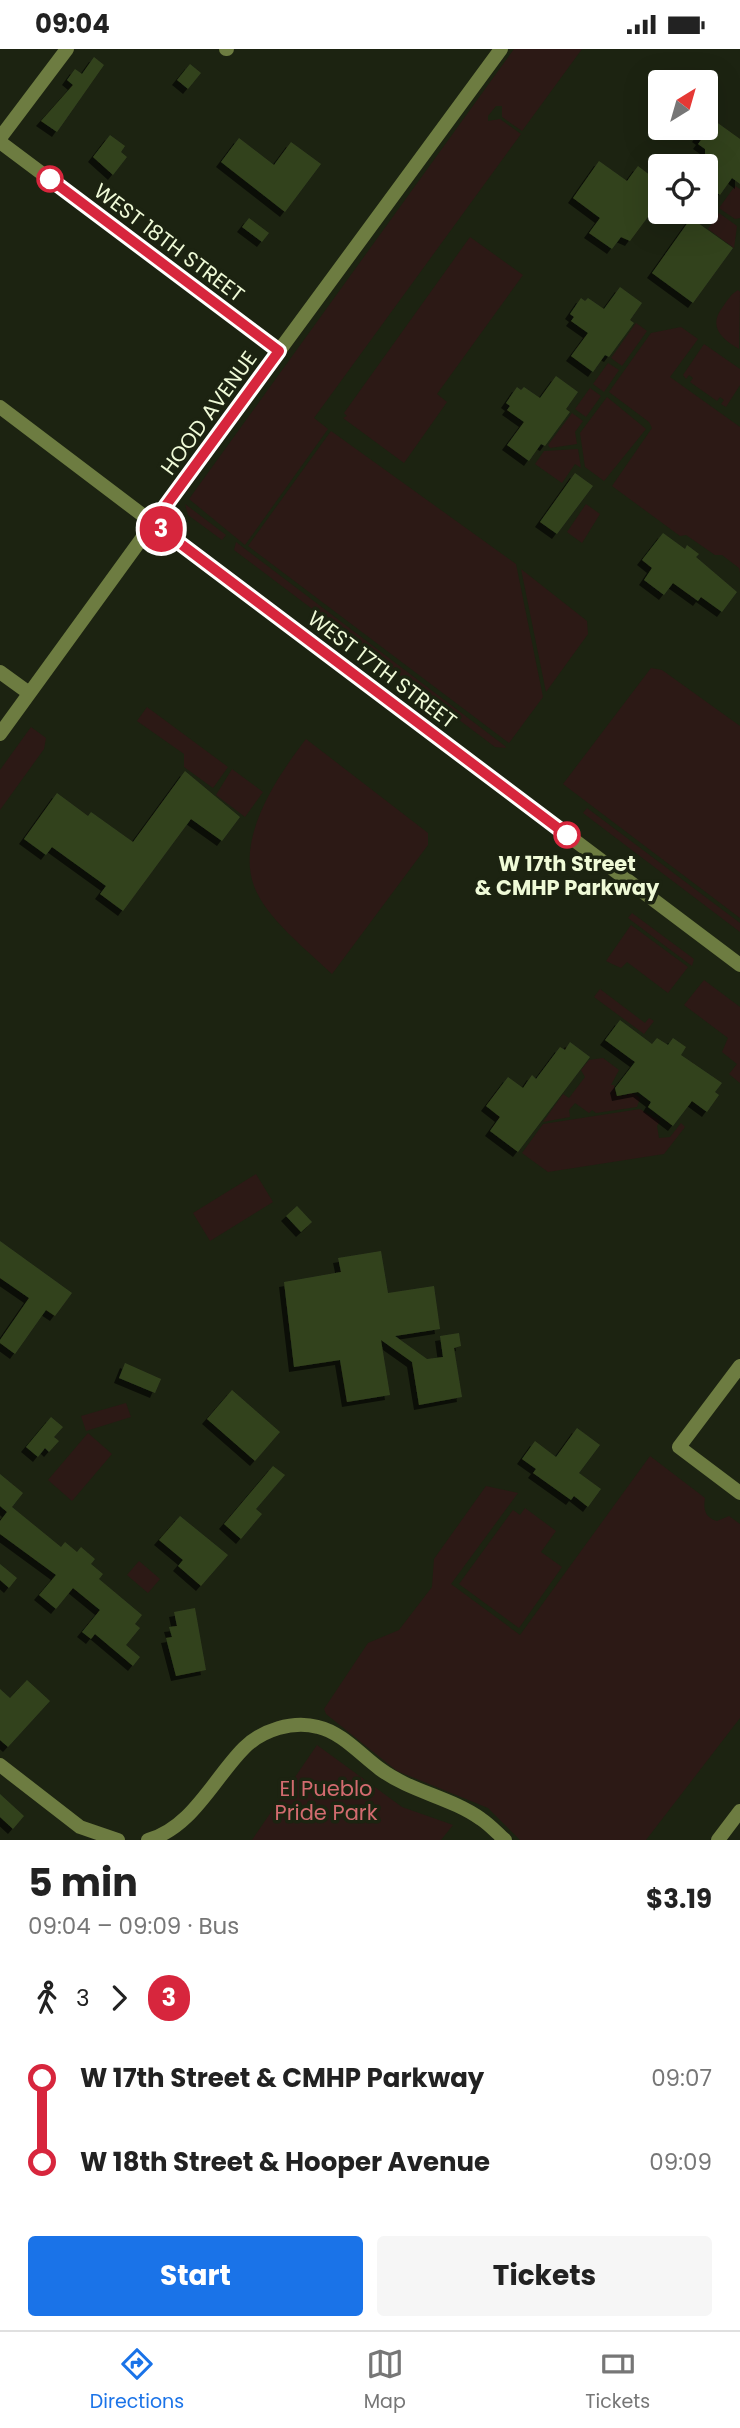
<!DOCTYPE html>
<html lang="en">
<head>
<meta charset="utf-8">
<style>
	:root { --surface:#fff; --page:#f6f6f6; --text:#222; --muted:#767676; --line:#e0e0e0; --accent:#1a73e8 }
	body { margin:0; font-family:Poppins,sans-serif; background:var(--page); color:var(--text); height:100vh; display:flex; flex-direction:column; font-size:26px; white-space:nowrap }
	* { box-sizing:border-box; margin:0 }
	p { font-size:23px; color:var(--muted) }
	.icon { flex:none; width:38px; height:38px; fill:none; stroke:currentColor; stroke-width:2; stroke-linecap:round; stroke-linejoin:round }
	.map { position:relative; height:1791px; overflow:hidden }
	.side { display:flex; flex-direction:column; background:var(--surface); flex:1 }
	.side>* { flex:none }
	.badge { padding:0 14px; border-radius:23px; font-size:24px; line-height:46px }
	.needle { width:46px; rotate:37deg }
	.controls { position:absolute; left:648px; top:21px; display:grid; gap:14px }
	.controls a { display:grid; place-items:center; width:70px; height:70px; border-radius:7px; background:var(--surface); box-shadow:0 7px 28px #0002; font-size:35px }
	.map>.badge { position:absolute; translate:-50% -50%; box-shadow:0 0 0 4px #fff }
	.legs { display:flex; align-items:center; gap:10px; height:77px; padding:0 28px; font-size:23px }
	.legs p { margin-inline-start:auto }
	.overview { display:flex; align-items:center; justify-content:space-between; height:119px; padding:0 28px }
	h1 { font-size:38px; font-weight:700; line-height:52px }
	.button { display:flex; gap:14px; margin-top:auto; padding:14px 28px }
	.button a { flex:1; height:80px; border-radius:7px; background:var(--accent); color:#fff; font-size:28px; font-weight:700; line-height:80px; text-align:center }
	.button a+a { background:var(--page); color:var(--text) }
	ul { padding:0 28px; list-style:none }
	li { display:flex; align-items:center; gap:24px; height:84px; font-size:26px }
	li i { display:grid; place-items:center; width:10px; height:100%; margin:0 9px; background:currentColor }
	li i::after { content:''; width:18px; height:18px; margin:-9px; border:5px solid; border-radius:50%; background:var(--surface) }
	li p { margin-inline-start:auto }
	li:first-child i { background:linear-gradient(#0000 50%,currentColor 0) }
	li:last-child i { background:linear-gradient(currentColor 50%,#0000 0) }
	.status { display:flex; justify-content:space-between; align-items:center; height:49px; padding:0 35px; background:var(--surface); direction:ltr }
	.status svg { height:19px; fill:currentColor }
	.tabs { display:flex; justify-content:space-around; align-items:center; height:98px; border-top:2px solid var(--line); background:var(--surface); font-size:19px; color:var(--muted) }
	.tabs a { display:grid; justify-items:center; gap:4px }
	.tabs .on { color:var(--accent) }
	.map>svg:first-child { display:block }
	.green { fill:#2c1915 }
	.building { fill:#33421f; filter:url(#shadow) }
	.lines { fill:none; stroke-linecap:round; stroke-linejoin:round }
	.minor { stroke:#6d7c41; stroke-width:14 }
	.tertiary { stroke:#6d7c41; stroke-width:14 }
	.line-1-casing { stroke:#fff; stroke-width:16 }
	.line-1 { stroke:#d7263d; stroke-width:10 }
	.stop-1-dot { fill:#fff; stroke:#d7263d; stroke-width:3.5 }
	.labels { text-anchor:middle; stroke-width:7; stroke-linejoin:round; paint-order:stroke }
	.street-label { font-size:21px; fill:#effad7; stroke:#1c2311 }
	.stop-label { font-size:21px; font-weight:bold; fill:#effad7; stroke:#1c2311 }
	.park-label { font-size:21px; fill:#d26b6f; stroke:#1c2311 }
</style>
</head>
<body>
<div class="status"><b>09:04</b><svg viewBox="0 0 49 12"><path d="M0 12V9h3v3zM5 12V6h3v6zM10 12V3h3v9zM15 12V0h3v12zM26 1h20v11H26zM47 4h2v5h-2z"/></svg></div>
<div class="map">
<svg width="740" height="1791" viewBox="0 0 740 1791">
	<defs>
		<filter id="shadow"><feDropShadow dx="-5" dy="5" stdDeviation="0" flood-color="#0009"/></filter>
	</defs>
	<rect width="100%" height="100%" fill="#1c2311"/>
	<path class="green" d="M514,0h68l-60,82 -20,-14v-11h-6l-8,10v5l12,-2 21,15 -207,284 14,11 -83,116 -56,-46z
		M735,137l5,3v29l-5,1 -16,-11z
		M719,164l18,13 -3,22 -26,-19z
		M470,188l53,38 -86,119 10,8 -43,61 -61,-45 4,-2 -3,-3z
		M738,241l2,2 -1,57c-17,-10 -31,-22 -17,-41 5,-7 9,-14 16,-18z
		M636,274l11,8 -25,35 -11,-8z
		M681,278l17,12 -28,38 70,50v146l-1,-5 -17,-13h-7l-29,-20 -6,1 -68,-50 40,-58 -3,-6 -40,-30 42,-59z
		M704,295l36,25v16l-14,22 -5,-3 3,-4 -4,-3 -3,4 -27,-19 3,-4 -4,-3 -3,4 -3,-4z
		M608,314l11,7 -15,22 -11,-8z
		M590,339l11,8 -15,21 -11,-8z
		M607,348l39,32 -42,52 -19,-14 -5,-34z
		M572,364l11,8 -8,11 2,12 -27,4 -2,-3z
		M331,382l185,133 27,133 -34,46 -261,-197z
		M578,400l3,19 -6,-4 -13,19 -27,-19 9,-13z
		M185,455l41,31 -4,5 -34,-25z
		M586,455l14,10 -18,29 -15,-11z
		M236,493l269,204 1,2 -11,-1 -261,-197z
		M521,520l66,52 1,13 -42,58z
		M651,619l11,2 78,56v192l-177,-134z
		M147,658l81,60 -15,21 -29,-21v-13l-47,-33z
		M31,678l15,11 -2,11 -44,61v-40z
		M306,690l122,94v12l-96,129c-23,-22 -67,-57 -78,-88 -18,-49 23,-109 52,-147z
		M232,720l31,23 -18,25 -29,-22z
		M587,759l153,115v9l-157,-119z
		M632,864l62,46 -2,7 -64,-48z
		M631,876l57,42 -20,26 -41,-31 -6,6 -15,-7z
		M704,931l36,27v76l-11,-9 8,-10 -15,-12 6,-14 -44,-33z
		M600,940l45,34 4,-5 5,3 -10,13 -50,-37z
		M603,1009l16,12 -8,15h3l2,11 11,-1 3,-4 10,7 -3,9 -41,6 -4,-3 -3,3 -14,-10 -6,7 1,7 -27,5 20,-28 6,4 16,-21 -4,-7 8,-10z
		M640,1060l20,12 -3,5 2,12 11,-1 11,-14 4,4 -21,27 -116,18 -26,-19 21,-29z
		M256,1125l17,28 -63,39 -17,-28z
		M126,1354l5,14 -45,14 -5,-15z
		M88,1384l24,21 -40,47 -24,-21z
		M650,1407l55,42c-2,11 0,20 12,23l12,-5 11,8v194l-94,122h-126l-32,-32 -91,-37 -71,-57 -2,-5 44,-66 31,-13 33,-43 2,-28 52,-73 32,7 -67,91 69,51z
		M525,1459l31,23 -15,21 21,15 -43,61 -60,-44 54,-74 7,5z
		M139,1512l21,18 -12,14 -21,-18z
		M317,1696l85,62 51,18 -12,15h-189z"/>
	<path class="building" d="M94,8l10,8 -47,67 -16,-11 32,-36 -6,-5 8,-11 7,5z
		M190,15l11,9 -13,16 -11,-9z
		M713,67v8l2,-3 25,18v45l-8,-6 -12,17 -15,-11v-35l-7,-5 3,-4 -4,-3z
		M110,86l15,11 -4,6 6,5 -14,18 -20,-18z
		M239,89l35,27 17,-23 30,22 -36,48 -64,-50z
		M599,112l28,20 11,-15 22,17 -9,12 8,7 -29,39 -9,-4 -9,12 -23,-16 11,-15 -27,-20z
		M249,169l20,15 -7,9 -20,-15z
		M691,169l42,30 -40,55 -41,-30z
		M620,238l22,16 -12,17 4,3 -25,34 -4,-2 -12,17 -22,-16 17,-23 -17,-12 3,-4 -4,-3 11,-16 4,3 3,-3 16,11z
		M556,327l22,16 -12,17 4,3 -25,34 -4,-2 -12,17 -22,-16 17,-23 -17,-12 3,-4 -4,-3 11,-16 4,3 3,-3 16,11z
		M575,424l18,13 -36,48 -17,-12z
		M663,484l22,16 2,-4 12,9 -3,3 41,35 -15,20 -21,-15 -3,4 -25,-18 -9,12 -20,-15 8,-12 -10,-8z
		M185,722l55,46 -18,24 -31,-22 -68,92 -23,-17 6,-8 -54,-39 -6,8 -22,-16 33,-46 31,23 3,-4 42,30z
		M620,971l32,24 5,-6 11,7 5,-7 13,9 -5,8 41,28 -7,9 4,3 -12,17 -15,-11 -19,25 -25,-19 3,-5 -13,-10 -21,4 -2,-8 20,-26 -30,-22z
		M570,993l20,15 -72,95 -28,-21 10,-14 -14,-11 22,-29 15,11 9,-13 4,4 24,-32 5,3z
		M297,1157l15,16 -11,10 -15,-16z
		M0,1192l72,52 -17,23 -9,-6 -31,44 -15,-11v-3l29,-42 -29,-20z
		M381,1202l7,42 46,-7 6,43 -45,7 32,23 16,-2 -3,-21 19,-3 2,13 -7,2 8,49 -43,8 -7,-43 -31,-22 9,55 -43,7 -7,-42 -46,7 -10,-85 57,-10 -3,-14z
		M125,1314l36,16 -6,14 -36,-15z
		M232,1341l48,42 -25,29 -48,-42z
		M51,1368l12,10 -9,10 5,4 -10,11 -4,-4 -7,9 -12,-10z
		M577,1379l23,17 -21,28 22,16 -13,18 -14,-11 -3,4 -38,-27 3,-4 -14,-10 13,-18 21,16z
		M273,1417l12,9 -29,34 6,5 -21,25 -17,-15z
		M0,1425l23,19 -11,14 49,40 4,-5 12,10 4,-5 14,12 -4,5 12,10 -4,5 43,36 -7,9 5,4 -14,17 14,12 -7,9 -38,-32 -4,5 -9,-7 18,-22 -27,-22 -17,21 -17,-14 17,-20 -56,-41v-13l7,-9 -7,-6z
		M180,1467l48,39 -27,31 -23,-20 5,-6 -24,-20z
		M0,1515l17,14 -8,10 -9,-8z
		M195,1559l11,62 -30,6 -10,-38 6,-1 -3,-10 8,-1 -3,-14z
		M27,1631l23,21 -42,46 -8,-7v-51l10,9z
		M0,1745l24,22 -11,13 -13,-12z"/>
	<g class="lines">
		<path class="minor" d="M226,0h1
			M279,302l222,-302
			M0,358l153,116 -153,211
			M0,623l29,21
			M740,1317l-61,81 61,46
			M0,1716l80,62 38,13
			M148,1791c44,-12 66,-62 96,-92 18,-18 49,-28 74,-21 23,5 43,28 62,42 31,23 70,28 101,50 9,6 16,14 24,21"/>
		<path class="tertiary" d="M0,89l67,-89
			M0,93l279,209 -126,172 587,442
			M718,1791l22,-29"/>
	</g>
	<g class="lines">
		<defs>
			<path id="line-1" d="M50,130l229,172 -126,172 414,312"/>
		</defs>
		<use href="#line-1" class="line-1-casing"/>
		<use href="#line-1" class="line-1"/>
	</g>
	<g class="stop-1-dot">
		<circle cx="50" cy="130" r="12"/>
		<circle cx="567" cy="786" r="12"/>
	</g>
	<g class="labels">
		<g class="street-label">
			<text transform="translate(169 194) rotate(37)" y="7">WEST 18TH STREET</text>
			<text transform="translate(209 364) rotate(-54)" y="7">HOOD AVENUE</text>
			<text transform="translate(382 621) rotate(37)" y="7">WEST 17TH STREET</text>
		</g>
		<g class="stop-label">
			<text x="567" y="822">W 17th Street<tspan x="567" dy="24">&amp; CMHP Parkway</tspan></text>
		</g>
		<g class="park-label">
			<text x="326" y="1747">El Pueblo<tspan x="326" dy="24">Pride Park</tspan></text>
		</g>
	</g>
</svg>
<div class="controls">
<a><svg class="needle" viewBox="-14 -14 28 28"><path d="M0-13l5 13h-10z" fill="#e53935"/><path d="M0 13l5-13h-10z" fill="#767676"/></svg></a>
<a><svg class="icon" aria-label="locate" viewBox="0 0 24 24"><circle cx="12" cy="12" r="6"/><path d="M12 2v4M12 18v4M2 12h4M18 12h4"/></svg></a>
</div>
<b class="badge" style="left:161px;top:480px;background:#d7263d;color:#fff">3</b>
</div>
<section class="side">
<div class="overview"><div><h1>5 min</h1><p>09:04 – 09:09 · Bus</p></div><b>$3.19</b></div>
<div class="legs"><svg class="icon" aria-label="walk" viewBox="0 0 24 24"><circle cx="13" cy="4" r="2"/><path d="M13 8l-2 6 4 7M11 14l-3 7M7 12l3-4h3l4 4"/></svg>3<svg class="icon" aria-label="forward" viewBox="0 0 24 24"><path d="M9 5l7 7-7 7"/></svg><b class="badge" style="background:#d7263d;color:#fff">3</b></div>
<ul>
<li><i style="color:#d7263d"></i><b>W 17th Street &amp; CMHP Parkway</b><p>09:07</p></li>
<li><i style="color:#d7263d"></i><b>W 18th Street &amp; Hooper Avenue</b><p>09:09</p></li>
</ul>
<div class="button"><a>Start</a><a>Tickets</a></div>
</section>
<nav class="tabs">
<a class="on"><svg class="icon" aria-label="directions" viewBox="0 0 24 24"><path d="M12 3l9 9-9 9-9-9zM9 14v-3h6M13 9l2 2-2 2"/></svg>Directions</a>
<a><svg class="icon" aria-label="map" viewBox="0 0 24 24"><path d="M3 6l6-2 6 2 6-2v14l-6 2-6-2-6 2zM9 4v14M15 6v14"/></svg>Map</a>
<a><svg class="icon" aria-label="tickets" viewBox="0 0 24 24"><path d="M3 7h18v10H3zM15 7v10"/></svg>Tickets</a>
</nav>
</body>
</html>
